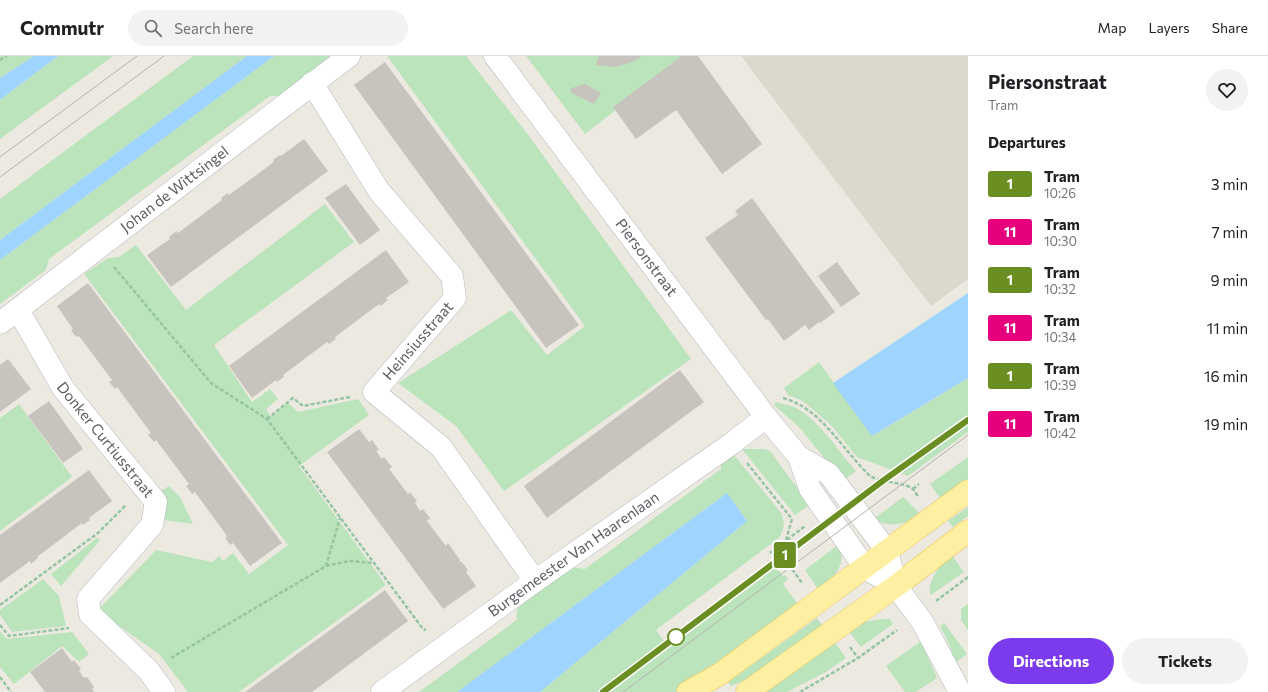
<!DOCTYPE html>
<html lang="en">
<head>
<meta charset="utf-8">
<style>
	:root { --surface:#fff; --page:#f2f2f2; --text:#202124; --muted:#757577; --line:#e0e0e0; --accent:#7c3aed }
	body { margin:0; font-family:Commissioner,sans-serif; background:var(--page); color:var(--text); height:100vh; display:flex; flex-direction:column; font-size:15px; white-space:nowrap }
	* { box-sizing:border-box; margin:0 }
	p { font-size:13px; color:var(--muted) }
	.icon { flex:none; width:22px; height:22px; fill:none; stroke:currentColor; stroke-width:2; stroke-linecap:round; stroke-linejoin:round }
	.map { position:relative; flex:1; overflow:hidden }
	.details { display:flex; flex-direction:column; background:var(--surface); width:300px }
	.details>* { flex:none }
	.badge { padding:0 8px; border-radius:3px; font-size:14px; line-height:26px }
	.map>.badge { position:absolute; translate:-50% -50%; box-shadow:0 0 0 2px #fff }
	h2 { padding:0 20px; font-size:15px; line-height:36px }
	.round { display:grid; place-items:center; flex:none; width:42px; height:42px; border-radius:21px; background:var(--page) }
	.head { display:flex; align-items:center; justify-content:space-between; height:68px; padding:0 20px }
	h1 { font-size:19px; font-weight:700; line-height:30px }
	.cta { display:flex; gap:8px; margin-top:auto; padding:8px 20px }
	.cta a { flex:1; height:46px; border-radius:24px; background:var(--accent); color:#fff; font-size:16px; font-weight:700; line-height:46px; text-align:center }
	.cta a+a { background:var(--page); color:var(--text) }
	ul { padding:0; list-style:none }
	li { display:flex; align-items:center; gap:12px; height:48px; padding:0 20px }
	li div { flex:1 }
	li b { display:block; font-size:15px }
	li em { font-style:normal }
	li .badge { min-width:44px; font-weight:700; text-align:center }
	header { display:flex; align-items:center; gap:24px; box-sizing:border-box; height:56px; padding:0 20px; background:var(--surface); border-bottom:1px solid var(--line) }
	header strong { font-size:19px }
	nav { display:flex; gap:22px; margin-inline-start:auto; font-size:14px }
	.search { width:280px; height:36px; background:var(--page); display:flex; align-items:center; gap:10px; box-sizing:border-box; padding:0 14px; border-radius:22px; color:var(--muted); font-size:15px }
	main { display:flex; flex:1; min-height:0 }
	.map>svg:first-child { display:block }
	.education { fill:#dcd8ce }
	.green { fill:#bce4bc }
	.water { fill:#9ed4fe }
	.building { fill:#c7c4bd }
	.lines { fill:none; stroke-linecap:round; stroke-linejoin:round }
	.minor-casing { stroke:#b3b6bb; stroke-width:23 }
	.major-casing { stroke:#f0c555; stroke-width:23 }
	.path { stroke:#95c5a3; stroke-width:2.5; stroke-dasharray:4 2; stroke-linecap:butt }
	.minor { stroke:#fff; stroke-width:22 }
	.major { stroke:#fef0a3; stroke-width:22 }
	.tram { stroke:#b1b2b2; stroke-width:1 }
	.line-casing { stroke:#fff; stroke-width:9 }
	.line { stroke:#6b8e23; stroke-width:6 }
	.stop-dot { fill:#fff; stroke:#6b8e23; stroke-width:2 }
	.labels { text-anchor:middle; stroke-width:3; stroke-linejoin:round; paint-order:stroke }
	.street-label { font-size:15px; fill:#595c61; stroke:#fff }
</style>
</head>
<body>
<header>
<strong>Commutr</strong>
<div class="search"><svg class="icon" aria-label="search" viewBox="0 0 24 24"><circle cx="10" cy="10" r="6"/><path d="M15 15l6 6"/></svg>Search here</div>
<nav><a>Map</a><a>Layers</a><a>Share</a></nav>
</header>
<main>
<div class="map">
<svg width="968" height="636" viewBox="0 0 968 636">
	<rect width="100%" height="100%" fill="#ece9e0"/>
	<path class="education" d="M741,0h227v223l-37,27z"/>
	<path class="green" d="M0,0h34l-34,22z
		M58,0h55l-113,83v-39z
		M193,0h54l-247,184v-41z
		M274,0h61l-54,40h-11l-221,163 -3,11 -46,34v-44z
		M387,0h79l63,80 162,223 -187,132 -48,-65 -58,-43 113,-73 36,45 38,-29z
		M526,0h159l-100,78z
		M325,148l29,38 -140,103 38,57 18,-13 8,10 -12,10 5,8 17,-14 10,9 60,-13 11,16 -70,51 87,119 -147,107h-51l-29,-38 -50,-35 -9,-11 56,-58 56,12 7,-6 4,5 10,-8 16,21 39,-29 -204,-271 24,-16 11,-1 17,-12 50,65z
		M819,306l53,74 96,-58v54l-60,44 -51,-19 -25,-31 -29,-25 -15,-6 -4,-7z
		M776,346c6,2 12,2 18,5 25,12 44,44 62,64l-13,10 -44,-54 -25,-22z
		M19,348l53,73 -72,54v-113z
		M742,393h22l6,2 40,54 -15,10z
		M730,394l52,64 2,12 -4,11 -124,93 12,16 107,-80 8,10 2,-1 3,4 -5,5 17,23 -107,75 -17,10h-136l207,-171 -20,-28 -270,199h-38l99,-73 -2,-1 2,-12 53,-39 14,2 136,-100v-13z
		M968,401v25l-26,19 -12,-17z
		M169,430l11,11 13,27 -29,-4 2,-20 -5,-9z
		M903,441l19,19c-17,7 -30,13 -47,4v-2z
		M968,451v9l-15,11 -5,-6z
		M97,482l3,2 -39,46 -10,-12z
		M838,489c11,18 -6,34 -18,47l-15,-22z
		M951,498l13,18 -33,23 -1,-1c-2,-16 11,-29 21,-40z
		M43,523l16,17 7,30 -54,6 -12,-17v-5z
		M968,548v26l-7,-10v-11z
		M817,562l5,7 -72,53 -19,8 -3,-4z
		M883,563h7l3,5 -32,23 -13,-17 15,-8z
		M944,567l23,31 -12,9 -5,-17 -10,-20z
		M0,575l7,8 65,-7 17,22 -10,8 -17,-16 -48,38 -14,-17z
		M833,584l13,18 -20,14 -39,20h-25z
		M921,585l16,37 -21,14h-11l-19,-26z"/>
	<path class="water" d="M34,0h24l-58,44v-22z
		M247,0h27l-274,204v-20z
		M968,237v85l-96,58 -39,-53z
		M727,437l20,28 -207,171h-83z"/>
	<path class="building" d="M599,0h43l-10,6 -17,5 -19,-2z
		M682,0h16l64,88 -40,30 -46,-64 -40,29 -23,-32z
		M385,6l194,263 -33,23 -192,-263z
		M585,28l16,9 -7,11 -24,-12 2,-4z
		M304,83l24,32 -157,116 -24,-32 23,-16 -1,-2 7,-6 2,2 44,-33 -1,-2 7,-5 1,2 45,-33 -1,-2 7,-5 1,1z
		M346,128l34,46 -20,15 -35,-47z
		M752,142l83,114 -15,11 -1,-1 -10,8 -4,-5 -21,16 -16,-22 -2,1 -61,-82 33,-23 -3,-4z
		M386,194l23,32 -23,16 2,2 -8,6 -1,-2 -44,33 1,2 -7,5 -2,-2 -44,33 1,2 -7,5 -1,-2 -24,18 -23,-32z
		M837,206l23,32 -19,13 -23,-31z
		M88,227l194,260 -32,23 -17,-23 -3,2 -5,-7 2,-2 -32,-44 -3,2 -6,-8 3,-2 -33,-44 -2,2 -6,-7 3,-2 -34,-46 -2,2 -6,-7 3,-2 -33,-44 -3,1 -5,-7 2,-1 -16,-23z
		M8,303l23,30 -31,23v-47z
		M680,314l24,32 -157,116 -23,-32z
		M49,345l34,48 -20,14 -35,-47z
		M359,373l10,13 3,-2 7,10 -3,1 6,8 2,-2 8,10 -3,2 19,25 2,-2 7,9 -2,2 5,8 3,-2 7,9 -3,3 19,25 2,-3 12,17 -1,3 2,-2 7,9 -2,2 10,14 -33,23 -116,-157z
		M89,414l23,31 -23,17 1,2 -7,5 -1,-2 -45,34 1,1 -7,6 -1,-3 -30,22v-48z
		M385,534l23,31 -96,71h-67z
		M62,592l10,14 2,-2 7,9 -2,2 5,7 3,-1 7,10 -2,2 2,3h-49l-15,-20z"/>
	<g class="lines">
		<defs>
			<g id="minor">
				<path id="s1" d="M495,0l271,361 33,40 30,17 58,77 9,35 27,37 37,69"/>
				<path d="M312,27l67,108 73,85 3,22 -81,94 67,55 94,134"/>
				<path id="s2" d="M18,254l45,78 93,114 -4,23 -64,74 2,15 59,57 15,21"/>
				<path id="s3" d="M0,267l349,-267"/>
				<path d="M799,401l11,32 55,79 31,18"/>
				<path id="s4" d="M382,636l153,-111 196,-137 35,-27"/>
			</g>
			<path id="major" d="M688,636l32,-18 248,-183
				M747,636l149,-106 72,-55"/>
		</defs>
		<use href="#minor" class="minor-casing"/>
		<use href="#major" class="major-casing"/>
		<path class="path" d="M0,4l7,-4
			M114,211l97,116 56,36 156,210 3,1
			M783,342c38,10 59,51 86,77 9,8 33,6 44,14 2,2 4,6 5,8
			M267,363l26,-21 10,8 47,-9
			M747,407l45,56 -6,21 -9,8 25,35
			M913,433l6,-5
			M787,484l18,-14
			M770,497l7,-5
			M326,510l23,-5 25,2
			M936,545l32,-24
			M0,549l98,-72 28,-28
			M0,569l9,11 60,-8
			M850,591l8,11
			M171,602l155,-92 14,-48
			M0,621l11,15
			M800,636l58,-34 39,-28"/>
		<use href="#minor" class="minor"/>
		<use href="#major" class="major"/>
		<path class="tram" d="M0,101l137,-101
			M0,121l164,-121
			M603,636l281,-212 84,-60
			M623,636l345,-257"/>
	</g>
	<g class="lines">
		<defs>
			<path id="line" d="M603,636l281,-212 84,-60"/>
		</defs>
		<use href="#line" class="line-casing"/>
		<use href="#line" class="line"/>
	</g>
	<circle class="stop-dot" cx="676" cy="581" r="8"/>
	<g class="labels">
		<g class="street-label">
			<text dy="5" stroke="none"><textPath href="#s3" startOffset="220">Johan de Wittsingel</textPath></text>
			<text dy="5" stroke="none"><textPath href="#s1" startOffset="252">Piersonstraat</textPath></text>
			<text transform="translate(418 285) rotate(-49)" y="5">Heinsiusstraat</text>
			<text dy="5" stroke="none"><textPath href="#s2" startOffset="157">Donker Curtiusstraat</textPath></text>
			<text dy="5" stroke="none"><textPath href="#s4" startOffset="236">Burgemeester Van Haarenlaan</textPath></text>
		</g>
	</g>
</svg>
<b class="badge" style="left:785px;top:499px;background:#6b8e23;color:#fff">1</b>
</div>
<section class="details">
<div class="head"><div><h1>Piersonstraat</h1><p>Tram</p></div><a class="round"><svg class="icon" aria-label="heart" viewBox="0 0 24 24"><path d="M12 20l-8-8c-3-5 5-10 8-4 3-6 11-1 8 4z"/></svg></a></div>
<h2>Departures</h2>
<ul>
<li><span class="badge" style="background:#6b8e23;color:#fff">1</span><div><b>Tram</b><p>10:26</p></div><em>3 min</em></li>
<li><span class="badge" style="background:#e6007e;color:#fff">11</span><div><b>Tram</b><p>10:30</p></div><em>7 min</em></li>
<li><span class="badge" style="background:#6b8e23;color:#fff">1</span><div><b>Tram</b><p>10:32</p></div><em>9 min</em></li>
<li><span class="badge" style="background:#e6007e;color:#fff">11</span><div><b>Tram</b><p>10:34</p></div><em>11 min</em></li>
<li><span class="badge" style="background:#6b8e23;color:#fff">1</span><div><b>Tram</b><p>10:39</p></div><em>16 min</em></li>
<li><span class="badge" style="background:#e6007e;color:#fff">11</span><div><b>Tram</b><p>10:42</p></div><em>19 min</em></li>
</ul>
<div class="cta"><a>Directions</a><a>Tickets</a></div>
</section>
</main>
</body>
</html>
